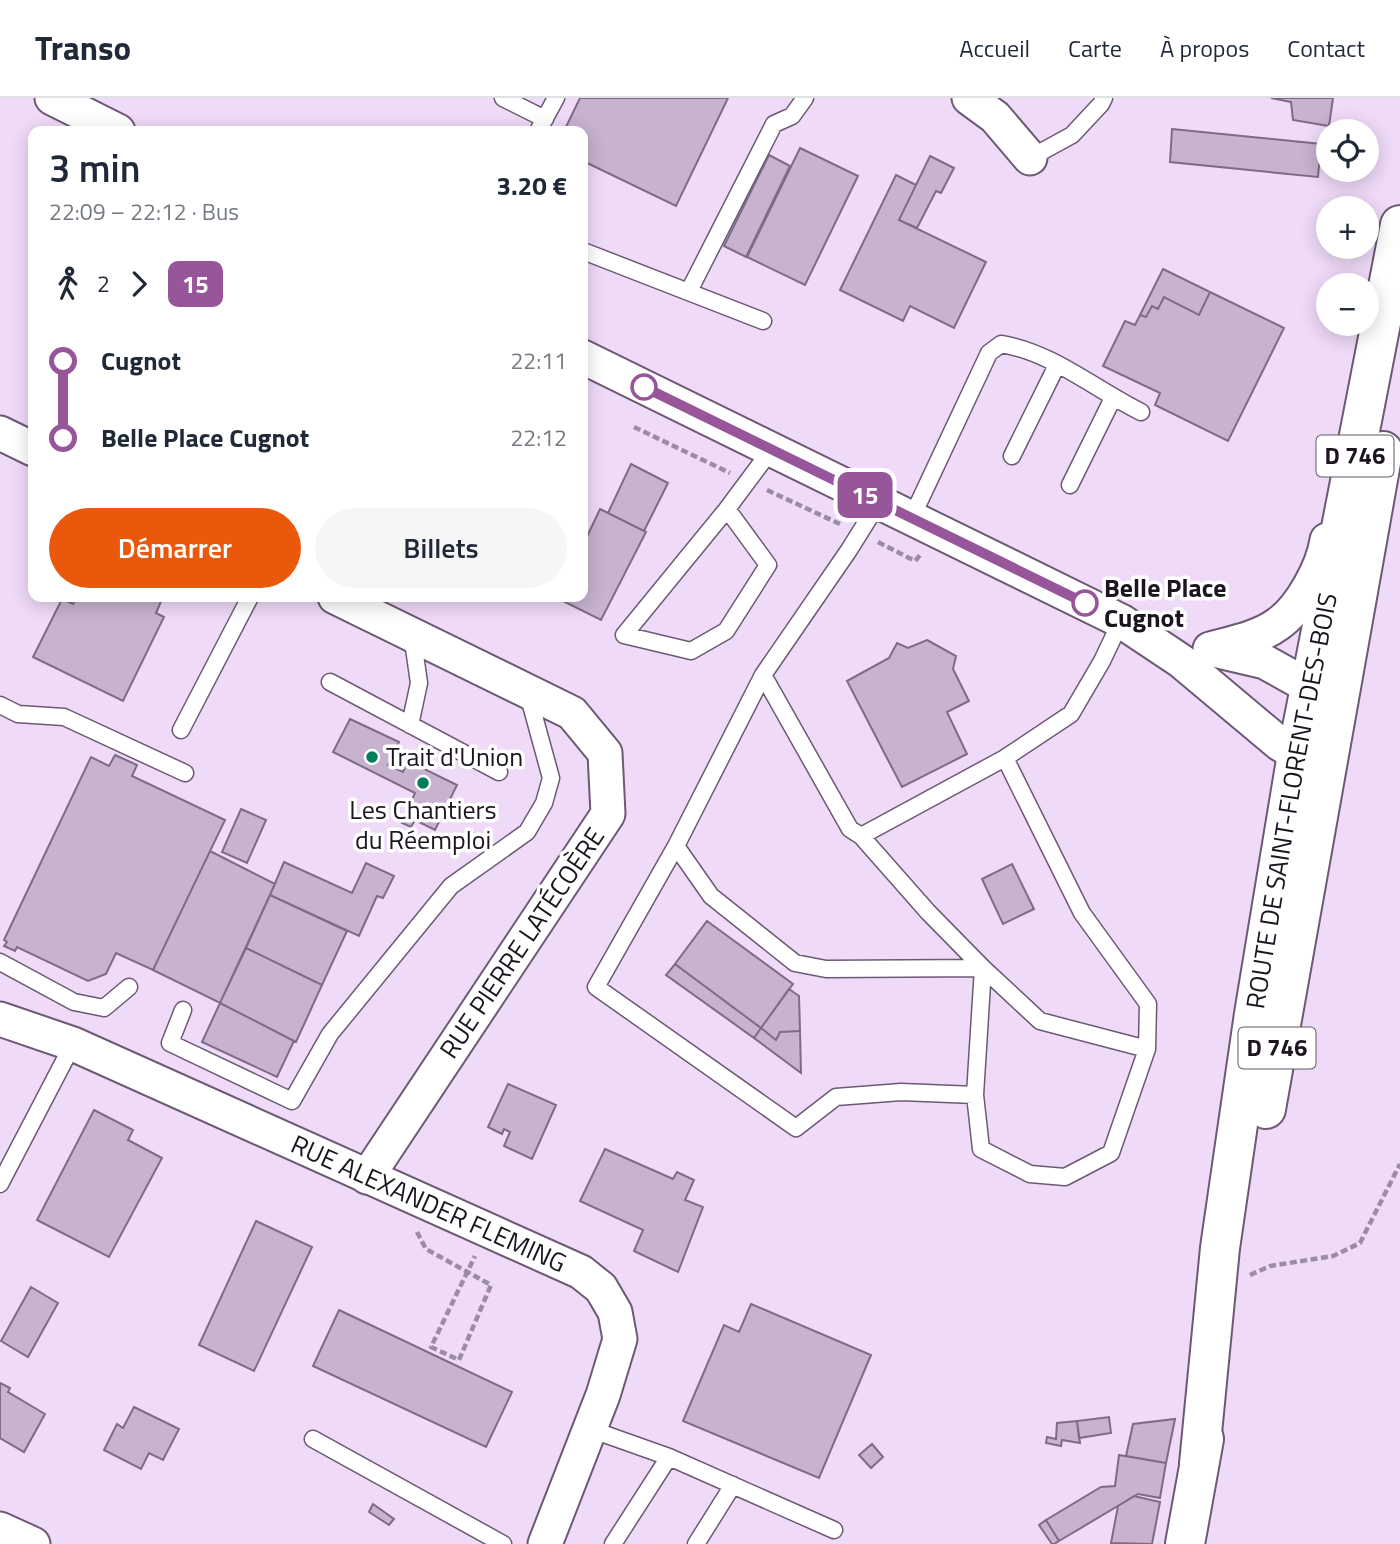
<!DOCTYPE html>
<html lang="fr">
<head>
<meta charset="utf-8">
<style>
	:root { --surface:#fff; --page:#f6f6f7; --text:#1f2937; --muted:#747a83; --line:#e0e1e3; --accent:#ea580c }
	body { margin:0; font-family:"Titillium Web",sans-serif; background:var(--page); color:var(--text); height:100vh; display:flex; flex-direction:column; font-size:26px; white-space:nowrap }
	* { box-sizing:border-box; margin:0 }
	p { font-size:23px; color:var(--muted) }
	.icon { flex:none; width:38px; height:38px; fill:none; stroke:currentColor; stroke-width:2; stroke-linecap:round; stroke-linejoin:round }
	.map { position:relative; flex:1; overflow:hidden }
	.details { position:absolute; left:28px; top:28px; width:560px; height:476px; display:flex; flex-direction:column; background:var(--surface); border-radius:14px; box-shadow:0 4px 18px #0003 }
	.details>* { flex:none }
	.badge { padding:0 14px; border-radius:10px; font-size:24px; line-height:46px }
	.controls { position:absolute; left:1316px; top:21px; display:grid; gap:14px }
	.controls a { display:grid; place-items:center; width:63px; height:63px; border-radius:50%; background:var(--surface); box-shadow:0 4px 18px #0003; font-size:35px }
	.map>.badge { position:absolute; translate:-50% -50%; box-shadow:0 0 0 4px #fff }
	.legs { display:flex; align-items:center; gap:10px; height:77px; padding:0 21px; font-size:23px }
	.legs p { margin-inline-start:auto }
	.headline { display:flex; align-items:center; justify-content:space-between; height:119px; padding:0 21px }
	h1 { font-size:38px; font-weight:600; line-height:52px }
	.action { display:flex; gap:14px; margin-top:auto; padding:14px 21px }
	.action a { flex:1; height:80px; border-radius:42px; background:var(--accent); color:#fff; font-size:28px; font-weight:600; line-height:80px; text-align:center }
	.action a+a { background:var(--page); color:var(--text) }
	ul { padding:0 21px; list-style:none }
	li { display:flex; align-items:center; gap:24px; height:77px; font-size:26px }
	li i { display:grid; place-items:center; width:10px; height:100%; margin:0 9px; background:currentColor }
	li i::after { content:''; width:18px; height:18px; margin:-9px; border:5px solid; border-radius:50%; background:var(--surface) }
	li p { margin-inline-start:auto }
	li:first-child i { background:linear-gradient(#0000 50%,currentColor 0) }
	li:last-child i { background:linear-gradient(currentColor 50%,#0000 0) }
	header { display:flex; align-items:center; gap:42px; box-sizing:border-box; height:98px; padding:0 35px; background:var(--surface); border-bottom:2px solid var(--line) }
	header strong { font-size:33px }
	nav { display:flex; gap:38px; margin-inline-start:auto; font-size:24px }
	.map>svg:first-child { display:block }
	.building { fill:#c7b2cf; stroke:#7e6b86; stroke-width:2 }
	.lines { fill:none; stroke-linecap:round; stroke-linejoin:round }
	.lane-casing { stroke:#6c5973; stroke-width:19 }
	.street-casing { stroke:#6c5973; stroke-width:37 }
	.primary-casing { stroke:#6c5973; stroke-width:42 }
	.path { stroke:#9c8ca3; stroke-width:4.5; stroke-dasharray:7 3.5; stroke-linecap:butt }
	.lane { stroke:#fff; stroke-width:16 }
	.street { stroke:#fff; stroke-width:33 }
	.primary { stroke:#fff; stroke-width:38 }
	.line-1-casing { stroke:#fff; stroke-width:16 }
	.line-1 { stroke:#965699; stroke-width:10 }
	.stop-1-dot { fill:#fff; stroke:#965699; stroke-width:3.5 }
	.poi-dot { fill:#027d5c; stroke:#fff; stroke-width:2.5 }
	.labels { text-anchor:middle; stroke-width:7; stroke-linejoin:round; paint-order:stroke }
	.shield { fill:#fff; stroke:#605b62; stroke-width:2 }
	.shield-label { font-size:24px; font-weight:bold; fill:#1c151f }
	.stop-label { font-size:26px; font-weight:bold; fill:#1c151f; stroke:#fff; text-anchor:start }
	.poi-label { font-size:26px; fill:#1c151f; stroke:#fff; text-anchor:start }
	.street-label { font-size:26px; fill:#1c151f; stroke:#fff }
</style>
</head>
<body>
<header>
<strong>Transo</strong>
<nav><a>Accueil</a><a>Carte</a><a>À propos</a><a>Contact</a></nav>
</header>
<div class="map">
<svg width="1400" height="1446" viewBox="0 0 1400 1446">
	<rect width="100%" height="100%" fill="#efdaf8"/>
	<path class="building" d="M580,0h148l-52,108 -93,-45v-30h-19z
		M1271,0h62l-4,28 -36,-6 -2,-18z
		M1172,31l149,15 -3,33 -148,-15z
		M800,50l58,28 -53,109 -58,-28z
		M769,57l21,11 -44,91 -22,-11z
		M930,58l24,12 -13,25 -5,-2 -19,37 -18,-8z
		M896,77l20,10 -17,35 87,42 -32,66 -44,-22 -7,15 -63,-31z
		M1163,171l47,23 -11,23 -35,-18 -6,12 -6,-3 -6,11 -6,-2z
		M1210,194l74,36 -56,113 -73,-36 5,-12 -57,-27 22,-45 10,4 5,-10 6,2 6,-11 6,3 6,-12 35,18z
		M631,366l37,19 -24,48 -36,-18z
		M600,411l46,23 -45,88 -44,-22 26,-1v-52z
		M77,499h86l-7,16 8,4 -41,84 -90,-44 29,-58 11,5z
		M927,542l29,16 -3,13 16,32 -22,11 20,42 -65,33 -55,-106 42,-23 8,-15 11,5z
		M350,621l49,23 -11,23 15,7 5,-11 49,24 -22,45 -20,-10 -4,7 -9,-4 13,-30 -82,-41z
		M115,657l22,10 -5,11 93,44 -72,150 -37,-17 -10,21 -18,7 -71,-34 -2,4 -11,-5 3,-4 -3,-2 87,-183 18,9z
		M241,711l25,11 -19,43 -25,-11z
		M210,753l65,33 -55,119 -67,-33z
		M284,764l68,31 14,-30 28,13 -11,22 -6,-2 -18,40 -89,-41z
		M1012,766l22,45 -31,15 -21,-45z
		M270,797l77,36 -25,54 -76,-37z
		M707,823l86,63 -32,44 -86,-64z
		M246,850l76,37 -26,57 -76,-39z
		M675,866l86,64 -7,10 -88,-63z
		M789,891l10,7 1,35 -20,1 -4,8 -15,-12z
		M220,905l74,38 -17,36 -75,-35z
		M761,930l15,12 4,-8 20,-1 1,42 -47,-35z
		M508,986l48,21 -24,54 -28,-13 6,-14 -6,-3 -2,5 -14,-7z
		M94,1012l39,20 -5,10 34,18 -53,99 -72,-37z
		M605,1051l68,30 4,-7 17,8 -9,20 18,7 -25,65 -44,-21 9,-21 -63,-29z
		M256,1123l56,26 -58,124 -55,-26z
		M31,1189l27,16 -30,54 -27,-16z
		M751,1206l120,51 -52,123 -136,-57 41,-96 15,7z
		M339,1212l173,82 -26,55 -173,-81z
		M0,1285l10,5 -2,4 37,22 -21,38 -24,-14z
		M134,1309l45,22 -16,31 -14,-7 -8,16 -37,-19 13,-26 6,4z
		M1109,1319l2,16 -32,5 -2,-17z
		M1175,1321l-9,44 -40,-7 7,-32z
		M1077,1323l3,22 -18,-3 -1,6 -15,-3 1,-6 9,2 1,-16z
		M872,1346l11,13 -12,11 -12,-13z
		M1119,1357l47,8 -6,35 -22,-4 -79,47 -13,-21 55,-33 14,-1z
		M1134,1398l26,6 -8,42 -41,-1 7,-37z
		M373,1406l21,15 -5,6 -20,-13z
		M1046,1422l13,21 -5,3h-2l-13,-19z"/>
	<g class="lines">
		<defs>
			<path id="lane" d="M503,0l42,21
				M538,33l18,-33
				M1030,60l42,-23 29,-31 3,-6
				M583,153l180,70
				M689,193l85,-167 18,-8 13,-18
				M1012,358l45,-91
				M1070,387l43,-87
				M727,411l41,56 -42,66 -35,20 -67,-16 103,-126 44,-59
				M912,419l77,-164 12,-9c51,8 95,46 140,68
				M763,577l87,154 11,7 67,76 55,56 -8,127 -74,-3 -65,5 -40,31 -200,-141 80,-141 87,-171 86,-125 30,-48
				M330,584l169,90
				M0,607l18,9 46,3 121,56
				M410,627l9,-42 -7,-49
				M181,632l69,-133
				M861,738l144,-78 66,-44 31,-53 19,-40
				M676,748l35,50 84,67 31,6 157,-1 57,53 107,28
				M0,864l74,40 30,6 25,-21
				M183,912l-13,33 122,58 38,-67 121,-148 76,-54 17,-29 7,-25 -23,-84
				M975,997l6,54 49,25 35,3 46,-24 36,-104 1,-45 -66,-91 -77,-155
				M0,1086l73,-140
				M590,1331l79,28
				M313,1341l190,105
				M613,1446l56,-87 165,73
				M696,1446l37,-59"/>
			<g id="street">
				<path d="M52,0l66,33"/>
				<path d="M969,0l26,19 35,41"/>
				<path d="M583,259l538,264 60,40 99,83 17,10 16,-18"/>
				<path d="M0,335l33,16"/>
				<path d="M335,499l237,116 33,40 3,61 -241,363"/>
				<path d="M1210,551c22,-6 49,-11 68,-25 23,-16 45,-57 49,-84"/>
				<path d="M1214,552l51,12 45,25 6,23"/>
				<path id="s1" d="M0,921l73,25 508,228 20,16 14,24 5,27 -17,56 -58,149"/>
				<path d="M0,1431l33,15"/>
			</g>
			<g id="primary">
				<path d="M1266,1011l117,-658"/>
				<path id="s2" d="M1199,1366l21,-216 34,-234 43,-260 103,-529"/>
				<path d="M1185,1446l19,-105"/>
			</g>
		</defs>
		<use href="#lane" class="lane-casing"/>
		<use href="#street" class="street-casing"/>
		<use href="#primary" class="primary-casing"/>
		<path class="path" d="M634,329l96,46
			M767,392l75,35
			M878,444l37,19 6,-7
			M417,1134l9,17 65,36 -32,75 -28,-13 44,-91
			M1250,1177l20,-9 63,-10 27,-13 40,-79"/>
		<use href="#lane" class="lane"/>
		<use href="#street" class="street"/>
		<use href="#primary" class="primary"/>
	</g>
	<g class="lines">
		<defs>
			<path id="line-1" d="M644,289l441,216"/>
		</defs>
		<use href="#line-1" class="line-1-casing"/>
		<use href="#line-1" class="line-1"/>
	</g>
	<g class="stop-1-dot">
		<circle cx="644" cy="289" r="12"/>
		<circle cx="1085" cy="505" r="12"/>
	</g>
	<g class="poi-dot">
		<circle cx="372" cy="659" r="7"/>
		<circle cx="423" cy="685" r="7"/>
	</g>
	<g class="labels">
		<g class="shield">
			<rect x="1316.5" y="337.5" width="77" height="41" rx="5"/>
			<rect x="1238.5" y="929.5" width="77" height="41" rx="5"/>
		</g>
		<g class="shield-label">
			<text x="1355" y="366">D 746</text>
			<text x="1277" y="958">D 746</text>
		</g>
		<g class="stop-label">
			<text x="1104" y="499">Belle Place<tspan x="1104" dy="30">Cugnot</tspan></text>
		</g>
		<g class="poi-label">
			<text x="386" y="668">Trait d'Union</text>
			<text x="423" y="721" text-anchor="middle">Les Chantiers<tspan x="423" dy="30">du Réemploi</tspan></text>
		</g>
		<g class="street-label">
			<text dy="9" stroke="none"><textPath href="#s2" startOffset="670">ROUTE DE SAINT-FLORENT-DES-BOIS</textPath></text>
			<text transform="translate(522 845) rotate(-56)" y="9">RUE PIERRE LATÉCOÈRE</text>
			<text dy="9" stroke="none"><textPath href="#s1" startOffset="467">RUE ALEXANDER FLEMING</textPath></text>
		</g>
	</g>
</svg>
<div class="controls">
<a><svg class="icon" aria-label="locate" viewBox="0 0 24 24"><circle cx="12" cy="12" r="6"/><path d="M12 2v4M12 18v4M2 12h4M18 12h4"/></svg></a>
<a>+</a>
<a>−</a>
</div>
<b class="badge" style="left:865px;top:397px;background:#965699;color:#fff">15</b>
<section class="details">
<div class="headline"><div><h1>3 min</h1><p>22:09 – 22:12 · Bus</p></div><b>3.20 €</b></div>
<div class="legs"><svg class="icon" aria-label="walk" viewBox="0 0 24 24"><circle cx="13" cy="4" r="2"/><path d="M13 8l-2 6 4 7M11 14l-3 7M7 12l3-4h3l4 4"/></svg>2<svg class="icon" aria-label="forward" viewBox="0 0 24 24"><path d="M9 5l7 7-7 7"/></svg><b class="badge" style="background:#965699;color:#fff">15</b></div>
<ul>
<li><i style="color:#965699"></i><b>Cugnot</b><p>22:11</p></li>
<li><i style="color:#965699"></i><b>Belle Place Cugnot</b><p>22:12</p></li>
</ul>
<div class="action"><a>Démarrer</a><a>Billets</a></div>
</section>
</div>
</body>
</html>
